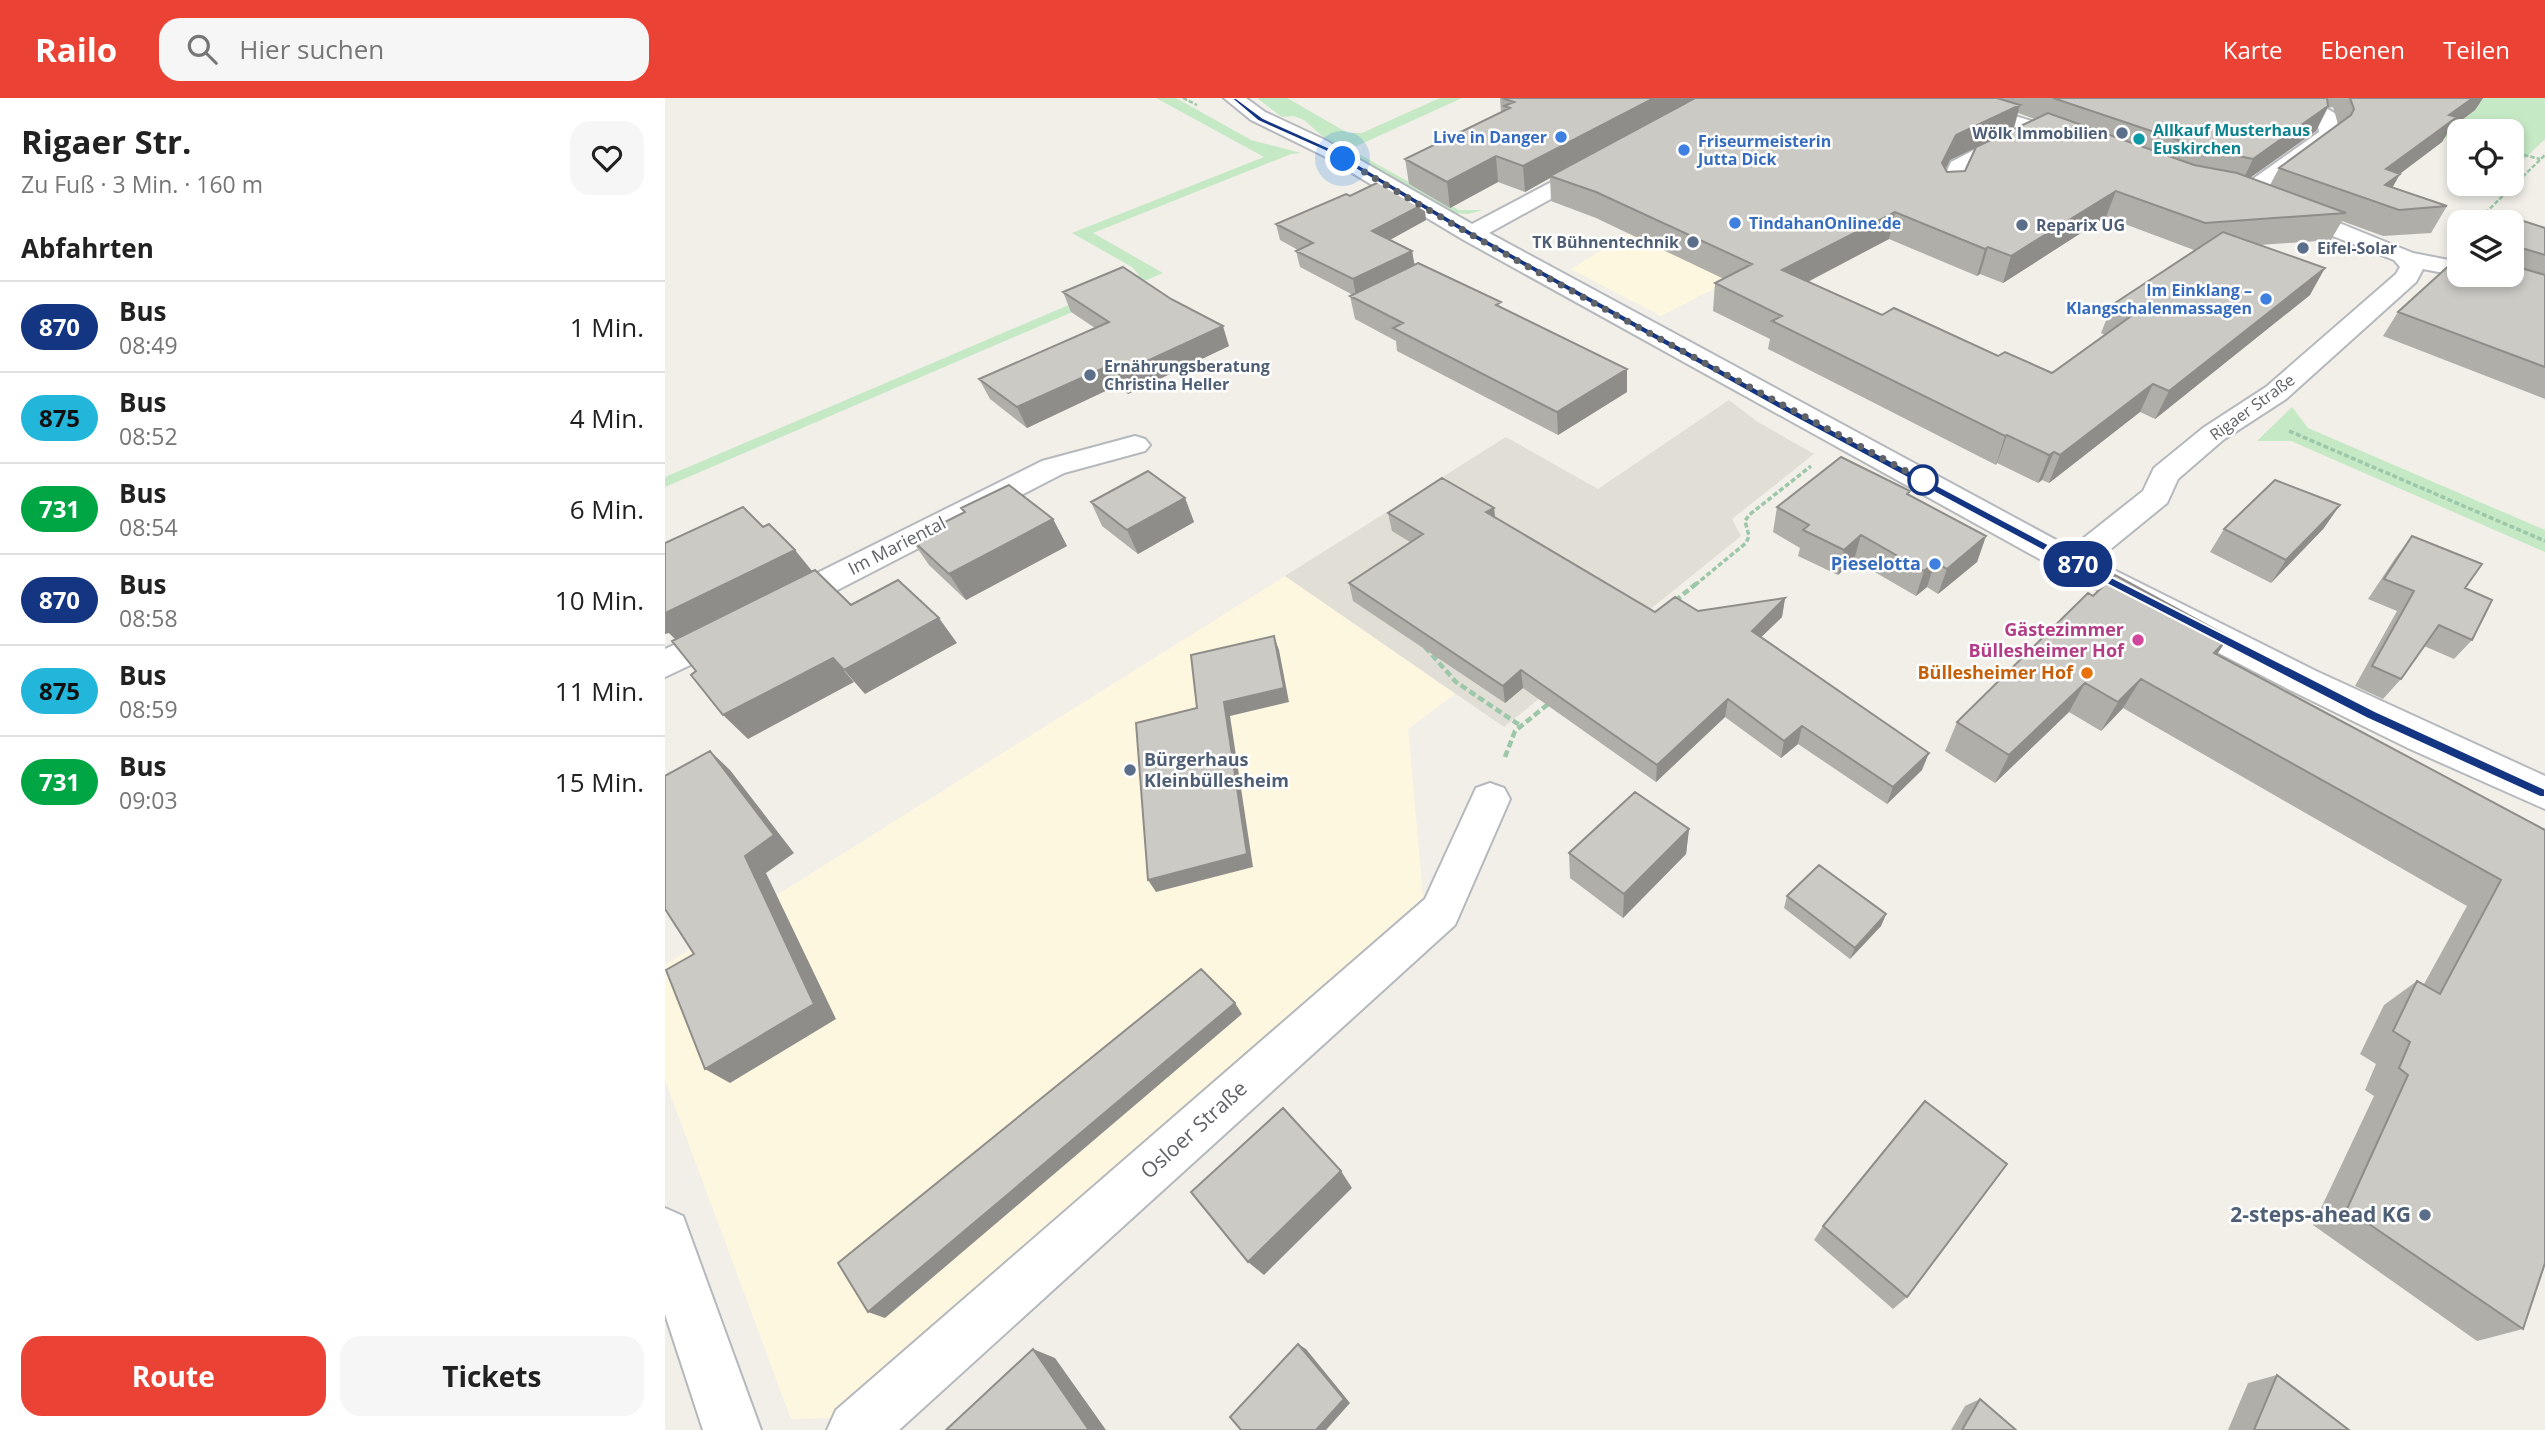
<!DOCTYPE html>
<html lang="de">
<head>
<meta charset="utf-8">
<style>
	:root { --surface:#fff; --page:#f6f6f6; --text:#222; --muted:#767676; --line:#e0e0e0; --accent:#ea4335 }
	body { margin:0; font-family:"Open Sans",sans-serif; background:var(--page); color:var(--text); height:100vh; display:flex; flex-direction:column; font-size:26px; white-space:nowrap }
	* { box-sizing:border-box; margin:0 }
	p { font-size:23px; color:var(--muted) }
	.icon { flex:none; width:38px; height:38px; fill:none; stroke:currentColor; stroke-width:2; stroke-linecap:round; stroke-linejoin:round }
	.map { position:relative; flex:1; overflow:hidden }
	.drawer { display:flex; flex-direction:column; background:var(--surface); width:665px }
	.drawer>* { flex:none }
	.badge { padding:0 14px; border-radius:23px; font-size:24px; line-height:46px }
	.buttons { position:absolute; left:1782px; top:21px; display:grid; gap:14px }
	.buttons a { display:grid; place-items:center; width:77px; height:77px; border-radius:14px; background:var(--surface); box-shadow:0 4px 10px #0003; font-size:35px }
	.you { position:absolute; width:35px; height:35px; margin:-18px; border:5px solid #fff; border-radius:50%; background:#1a73e8; box-shadow:0 0 0 10px #1a73e833 }
	.map>.badge { position:absolute; translate:-50% -50%; box-shadow:0 0 0 4px #fff }
	h2 { padding:0 21px; font-size:26px; line-height:63px }
	.round { display:grid; place-items:center; flex:none; width:74px; height:74px; border-radius:21px; background:var(--page) }
	.overview { display:flex; align-items:center; justify-content:space-between; height:119px; padding:0 21px }
	h1 { font-size:33px; font-weight:700; line-height:52px }
	.action { display:flex; gap:14px; margin-top:auto; padding:14px 21px }
	.action a { flex:1; height:80px; border-radius:21px; background:var(--accent); color:#fff; font-size:28px; font-weight:700; line-height:80px; text-align:center }
	.action a+a { background:var(--page); color:var(--text) }
	ul { padding:0; list-style:none }
	li { display:flex; align-items:center; gap:21px; height:91px; padding:0 21px; border-top:2px solid var(--line) }
	li div { flex:1 }
	li b { display:block; font-size:26px }
	li em { font-style:normal }
	li .badge { min-width:77px; font-weight:700; text-align:center }
	header { display:flex; align-items:center; gap:42px; box-sizing:border-box; height:98px; padding:0 35px; background:var(--accent); color:#fff }
	header strong { font-size:33px }
	nav { display:flex; gap:38px; margin-inline-start:auto; font-size:24px }
	.search { width:490px; height:63px; background:var(--page); display:flex; align-items:center; gap:18px; box-sizing:border-box; padding:0 24px; border-radius:21px; color:var(--muted); font-size:26px }
	main { display:flex; flex:1; min-height:0 }
	.map>svg:first-child { display:block }
	.commercial { fill:#fef7e0 }
	.education { fill:#e1ded6 }
	.green { fill:#c5e8c5 }
	.lines { fill:none; stroke-linecap:round; stroke-linejoin:round }
	.minor-casing { stroke:#b5b8bc; stroke-width:4 }
	.path-far2 { stroke:#9cc7a9; stroke-width:2.5; stroke-dasharray:4.5 2; stroke-linecap:butt }
	.path-far1 { stroke:#9cc7a9; stroke-width:3.5; stroke-dasharray:5 2.5; stroke-linecap:butt }
	.path { stroke:#9cc7a9; stroke-width:4.5; stroke-dasharray:7 3.5; stroke-linecap:butt }
	.minor { fill:#fff; fill-rule:evenodd }
	.wall { fill:#afaea9; fill-rule:evenodd }
	.shaded-wall { fill:#8f8d8a }
	.building { fill:#cccac5; stroke:#8f8d8a; stroke-width:2 }
	.line { fill:#143582; stroke:#fff; stroke-width:2 }
	.walk { stroke:#5f6368; stroke-width:7; stroke-dasharray:0 12.6 }
	.service-dot { fill:#5c6f8a; stroke:#fff; stroke-width:2.5 }
	.shop-dot { fill:#3f7fe0; stroke:#fff; stroke-width:2.5 }
	.culture-dot { fill:#0f9aa8; stroke:#fff; stroke-width:2.5 }
	.stop-dot { fill:#fff; stroke:#143582; stroke-width:3.5 }
	.hotel-dot { fill:#d1479c; stroke:#fff; stroke-width:2.5 }
	.food-dot { fill:#e8710a; stroke:#fff; stroke-width:2.5 }
	.labels { text-anchor:middle; stroke-width:5; stroke-linejoin:round; paint-order:stroke }
	.far-culture-label { font-size:16px; font-weight:bold; fill:#0d838f; stroke:#fff; text-anchor:start }
	.far-service-label { font-size:16px; font-weight:bold; fill:#4e5e75; stroke:#fff; text-anchor:start }
	.far-shop-label { font-size:16px; font-weight:bold; fill:#366cbe; stroke:#fff; text-anchor:end }
	.far-street-label { font-size:16px; fill:#5f6368; stroke:#fff }
	.street-label { font-size:18px; fill:#5f6368; stroke:#fff }
	.shop-label { font-size:18px; font-weight:bold; fill:#366cbe; stroke:#fff; text-anchor:end }
	.hotel-label { font-size:18px; font-weight:bold; fill:#b23c85; stroke:#fff; text-anchor:end }
	.food-label { font-size:18px; font-weight:bold; fill:#c56008; stroke:#fff; text-anchor:end }
	.service-label { font-size:18px; font-weight:bold; fill:#4e5e75; stroke:#fff; text-anchor:start }
	.near-street-label { font-size:21px; fill:#5f6368; stroke:#fff }
	.near-service-label { font-size:21px; font-weight:bold; fill:#4e5e75; stroke:#fff; text-anchor:end }
</style>
</head>
<body>
<header>
<strong>Railo</strong>
<div class="search"><svg class="icon" aria-label="search" viewBox="0 0 24 24"><circle cx="10" cy="10" r="6"/><path d="M15 15l6 6"/></svg>Hier suchen</div>
<nav><a>Karte</a><a>Ebenen</a><a>Teilen</a></nav>
</header>
<main>
<section class="drawer">
<div class="overview"><div><h1>Rigaer Str.</h1><p>Zu Fuß · 3 Min. · 160 m</p></div><a class="round"><svg class="icon" aria-label="heart" viewBox="0 0 24 24"><path d="M12 20l-8-8c-3-5 5-10 8-4 3-6 11-1 8 4z"/></svg></a></div>
<h2>Abfahrten</h2>
<ul>
<li><span class="badge" style="background:#143582;color:#fff">870</span><div><b>Bus</b><p>08:49</p></div><em>1 Min.</em></li>
<li><span class="badge" style="background:#23b6db;color:#111">875</span><div><b>Bus</b><p>08:52</p></div><em>4 Min.</em></li>
<li><span class="badge" style="background:#00a644;color:#fff">731</span><div><b>Bus</b><p>08:54</p></div><em>6 Min.</em></li>
<li><span class="badge" style="background:#143582;color:#fff">870</span><div><b>Bus</b><p>08:58</p></div><em>10 Min.</em></li>
<li><span class="badge" style="background:#23b6db;color:#111">875</span><div><b>Bus</b><p>08:59</p></div><em>11 Min.</em></li>
<li><span class="badge" style="background:#00a644;color:#fff">731</span><div><b>Bus</b><p>09:03</p></div><em>15 Min.</em></li>
</ul>
<div class="action"><a>Route</a><a>Tickets</a></div>
</section>
<div class="map">
<svg width="1880" height="1332" viewBox="0 0 1880 1332">
	<rect width="100%" height="100%" fill="#f1efe8"/>
	<path class="commercial" d="M1054,80l66,74 -124,64 -90,-47z
		M620,478l170,118 -47,35 15,168 -589,521 -43,1 -126,-339v-115z"/>
	<path class="education" d="M1064,302l29,22 56,32 -82,65 9,17 -237,191 -219,-151 221,-139 92,52z"/>
	<path class="green" d="M491,0h20l75,42 50,13 -10,1 -198,79 70,40 -498,214v-10l474,-202 -7,-8 -60,-34 192,-76z
		M592,0h30l61,35h14l78,-35h22l-112,51 109,61h24l-15,4 -14,-1 -127,-73 -23,-20 -10,-4 -12,1z
		M1808,0h72v41l-22,21 -12,-4v-25h-52v10l-23,-6z
		M1627,309l16,21 237,102v22l-254,-111h-34z"/>
	<g class="lines">
		<defs>
			<path id="minor" d="M559,0h22l19,14 60,28 147,84 119,-63h14l4,4 -4,4 -116,64 582,315 72,-57 11,-23 49,-40 63,-41 130,-113 4,-7 -6,-7 -115,-45 -3,-5 3,-5h16l118,48 46,9v13h6l-6,1 -36,-7 -7,13 -130,117 -63,41 -45,39 -11,24 -71,58 220,110 229,105v33l-135,-60 -120,-59 -236,-123 -592,-328 -138,-83 -73,-36z
				M1276,0h27l34,14 79,24 3,4 -3,4h-14l-79,-24 -44,-18z
				M1661,10l10,6 3,20 -3,4 -84,63h-16l-3,-5 3,-5 83,-59 -3,-18z
				M1354,34l7,2 3,4 -3,4 -15,4 -44,24 -10,25h-16l-3,-5 13,-28 46,-24z
				M470,338l10,3 5,6 -5,6 -81,22 -273,141 -12,4 -12,-4 -5,-8 5,-8 275,-137z
				M64,522l12,3 5,9 -5,9 -76,36v-28z
				M825,685l14,5 6,11 -55,126 -556,505h-72l9,-20 589,-511 51,-111z
				M0,1110l18,8 78,214h-58l-38,-116z"/>
		</defs>
		<use href="#minor" class="minor-casing"/>
		<path class="path-far2" d="M518,0l14,7
			M1859,57l16,4
			M1811,124l69,-67"/>
		<path class="path-far1" d="M1624,333l256,110
			M1030,487l51,-42 3,-7 -4,-15 4,-6 62,-49"/>
		<path class="path" d="M1010,503l22,-18
			M760,549l31,35 65,44
			M840,659l10,-26 37,-30"/>
		<use href="#minor" class="minor"/>
	</g>
	<path class="wall" d="M835,0h983l-8,12 -25,19 -8,13 -42,31 -8,15 55,18 -16,27 -48,3 -41,-15 -11,19 -71,5 50,50 -155,124 -15,-7 -91,71 -7,-3 -4,3 -41,-20 -1,2 -228,-116 2,-10 -57,-28 2,-28 9,-4 -128,-61 -45,-17 -1,-23 -25,14 -27,-10 -48,26 -41,-24 -4,-25 96,-46zM1668,9l5,17 -59,44 -9,17 -20,-7 66,-47 12,-23zM1353,15l17,6 -21,10zM1310,50l-10,23 -18,1 -2,-3 5,-9zM1441,119l88,33 3,-1 -85,56 -11,28 4,2 -53,38 -54,-17 -116,-41 -74,-33 81,-43 88,37 3,-2 23,9z
		M685,98l74,8 2,16 -36,20 22,11 2,14 213,104v23l-69,43 -161,-84 -1,-10 -41,-22 -5,-23 3,-1 -53,-28 -4,-16 2,-1 -18,-10 -4,-16z
		M1846,124l34,6v171l-162,-63 15,-24 113,-37z
		M398,194l166,54 -101,48 -12,-8 -89,42 -37,-29 -11,-20 116,-51 -24,-16z
		M1244,397l77,41 -9,26 -39,32 -11,-7 -11,9 -62,-36 -16,15 -40,-19 2,-8 -27,-16 4,-25z
		M520,400l9,24 -56,32 -36,-28 -11,-24z
		M296,410l92,11 14,27 -101,54 -37,-35 -18,-26 53,-26z
		M829,410l1,10 160,94 43,-1 87,-13 -3,19 -21,20 161,133 -35,34 -89,-60 -17,14 -56,-41 -69,65 -133,-94 -18,15 -152,-102 -4,-18 61,-41 -18,-11 -4,-18z
		M1659,430l-53,55 -61,-31 14,-23z
		M1747,438l53,52 7,52 -18,19 -30,-13 -23,33 -18,20 -28,-13 42,-75 -29,-12 28,-42z
		M1428,498l124,59 328,175 -22,499 -46,12 -164,-116 61,-129 -9,-6 11,-26 -16,-10 24,-49 33,-24 7,3 43,-78 -344,-198 -22,23 -32,-19 -74,71 -50,-32 12,-29z
		M1024,731l-3,25 -63,64 -53,-40 -1,-25z
		M1122,798l99,18 -5,12 -31,33 -66,-51z
		M1158,1128l84,71 -14,12 -79,-69z
		M1612,1277l72,55h-121l20,-47z
		M1315,1301l36,31h-65l14,-24z"/>
	<path class="shaded-wall" d="M989,0h44l-148,78v2l-25,14 -2,-26z
		M1808,0h10l-8,12 -25,19 -8,13 -70,53 14,-26 63,-54z
		M1355,7l-7,25 -63,30 -14,29 6,-26 14,-28z
		M1663,8l-12,25 -75,53 12,-25z
		M831,58l2,26 -48,26 -3,-26z
		M1735,76l-14,25 -1,-14z
		M1451,93l-10,26 -103,66 8,-27z
		M759,106l2,16 -51,28 -3,-17z
		M1230,114l-6,27 -111,58 4,-27z
		M1323,149l-8,27 -3,2 8,-27z
		M747,153l3,16 -59,29 -3,-17z
		M1660,170l-15,27 -155,124 14,-28z
		M558,228l6,20 -101,48 -9,-20z
		M443,268l8,20 -89,42 -10,-21z
		M962,271v23l-69,43 -1,-23z
		M1488,286l-13,28 -91,71 11,-28z
		M1342,337l-10,28 -1,2 9,-29z
		M1389,354l-12,28 -4,3 11,-28z
		M520,400l9,24 -56,32 -11,-24z
		M1675,407l-16,23 -53,55 15,-23z
		M829,410l2,18 -10,-14z
		M388,421l14,27 -101,54 -17,-26z
		M1196,437l-7,25 -16,15 6,-25z
		M1321,438l-9,26 -39,32 9,-25z
		M130,452l18,22 -137,68 -7,-7 -4,1v-21z
		M1270,464l-8,25 -11,9 8,-25z
		M1120,500l-3,19 -33,32 3,-18z
		M274,520l18,25 -92,51 -21,-24z
		M609,538l5,14 10,52 -59,14 23,151 -97,25 -8,-12 76,-178z
		M1564,539l-20,29 5,-13z
		M168,560l21,24 -106,57 -25,-24z
		M856,572l2,18 -18,15 -2,-17z
		M1476,581l-18,29 -22,23 17,-29z
		M1420,585l-16,29 -74,71 14,-28z
		M1063,601l-3,18 -69,65 1,-17z
		M1137,628l-4,18 -17,14 3,-17z
		M45,653l20,19 64,83 -28,20 70,146 -106,64 -25,-14 40,-213z
		M1264,655l-7,17 -35,34 6,-17z
		M1024,731l-3,25 -63,64 1,-24z
		M1221,816l-5,12 -31,33 5,-11z
		M570,905l7,11 -357,304 -17,-6z
		M676,1073l11,17 -88,87 -16,-13z
		M633,1246l8,5 44,54 -24,27h-10z
		M368,1251l22,9 51,72h-17z"/>
	<path class="building" d="M837,0h152l-131,68 -27,-10 -49,26 -42,-23 105,-51 -6,-2 10,-4z
		M1030,0h302l23,7 -64,30 -14,28 5,9 18,-1 11,-24 72,-34 146,52 43,8 109,40 -141,10 -89,-32 -105,65 -23,-9 -3,2 -90,-37 -113,58 100,45 12,-7 104,48 7,-4 47,21 82,-59 -22,-9 111,-73 102,36 -156,123 -16,-7 -93,71 -6,-3 -5,3 -42,-20 -2,1 -233,-115 10,-5 -67,-33 37,-19 -156,-72 -46,-16z
		M1388,0h274l1,8 -75,53 -45,-9z
		M1685,0h123l-24,17 8,2 -71,52 14,5 -15,11 62,21 -48,4 -120,-42 72,-53 3,-6z
		M718,82l41,24 -52,27 40,20 -59,28 -57,-28 17,-8 -37,-19 70,-30 4,2z
		M1846,119l34,11v27l-20,-6 -14,1v-28h-6z
		M1790,162l4,1v14h52v-10l34,10v92l-147,-55z
		M753,165l83,39 -5,3 131,64 -70,43 -164,-84 10,-5 -53,-27z
		M458,169l48,32 52,27 -104,48 -11,-8 -91,41 -38,-28 130,-57 -46,-30z
		M1176,359l69,34 -3,3 79,42 -39,33 -12,-7 -11,9 -63,-36 -17,15 -41,-20 6,-5 -32,-18z
		M483,373l37,27 -58,32 -36,-28z
		M777,380l52,30 -8,4 169,100 20,-15 23,14 87,-13 -33,33 177,122 -36,34 -91,-61 -18,15 -56,-42 -71,66 -136,-95 -18,16 -154,-103 74,-49 -35,-21z
		M1610,382l65,25 -54,55 -62,-31z
		M344,387l44,34 -104,55 -38,-35 54,-27 -4,-4z
		M78,409l20,20 6,-3 26,26 -130,63v-70z
		M1747,438l70,28 -17,24 27,12 -20,40 -33,-15 -38,54 -29,-13 42,-75 -30,-12z
		M150,472l36,35 47,-25 41,38 -95,52 -11,-12 -110,57 -32,-40 5,-4 -24,-30z
		M1450,477l114,62 -15,16 331,177v433l-22,66 -176,-120 61,-134 -9,-7 11,-26 -17,-11 24,-50 23,13 61,-114 -360,-201 -23,23 -33,-19 -76,72 -52,-33 131,-129 5,3z
		M609,538l10,52 -60,14 23,152 -99,26 -12,-157 61,-15 -6,-53z
		M45,653l64,84 -29,21 69,148 -109,65 -39,-99 28,-16 -29,-45v-133z
		M970,694l54,37 -65,65 -55,-41z
		M1154,767l67,49 -31,34 -68,-52z
		M536,871l34,34 -367,309 -30,-49z
		M1260,1003l82,63 -100,133 -84,-71z
		M618,1010l58,63 -93,91 -57,-70z
		M633,1246l46,55 -28,31h-75l-11,-13z
		M368,1251l56,81h-143z
		M1612,1277l72,55h-95z
		M1315,1301l36,31h-54z"/>
	<path class="line" d="M566,0h5l27,20 67,30 143,84 326,180 279,148 297,151 170,78v8h-5l-174,-79 -296,-153 -278,-149 -325,-181 -142,-84 -67,-30z"/>
	<g class="lines">
		<path class="walk" d="M678,61c192,117 392,219 589,326l-9,-5"/>
	</g>
	<g class="service-dot">
		<circle cx="1457" cy="35" r="7"/>
		<circle cx="1357" cy="127" r="7"/>
		<circle cx="1028" cy="144" r="7"/>
		<circle cx="1638" cy="150" r="7"/>
		<circle cx="425" cy="277" r="7"/>
		<circle cx="465" cy="672" r="7"/>
		<circle cx="1760" cy="1117" r="7"/>
	</g>
	<g class="shop-dot">
		<circle cx="896" cy="39" r="7"/>
		<circle cx="1019" cy="52" r="7"/>
		<circle cx="1070" cy="125" r="7"/>
		<circle cx="1601" cy="201" r="7"/>
		<circle cx="1270" cy="466" r="7"/>
	</g>
	<circle class="culture-dot" cx="1474" cy="41" r="7"/>
	<circle class="stop-dot" cx="1258" cy="382" r="14"/>
	<circle class="hotel-dot" cx="1473" cy="542" r="7"/>
	<circle class="food-dot" cx="1422" cy="575" r="7"/>
	<g class="labels">
		<g class="far-culture-label">
			<text x="1488" y="38">Allkauf Musterhaus<tspan x="1488" dy="18">Euskirchen</tspan></text>
		</g>
		<g class="far-service-label">
			<text x="1443" y="41" text-anchor="end">Wölk Immobilien</text>
			<text x="1371" y="133">Reparix UG</text>
			<text x="1014" y="150" text-anchor="end">TK Bühnentechnik</text>
			<text x="1652" y="156">Eifel-Solar</text>
			<text x="439" y="274">Ernährungsberatung<tspan x="439" dy="18">Christina Heller</tspan></text>
		</g>
		<g class="far-shop-label">
			<text x="882" y="45">Live in Danger</text>
			<text x="1033" y="49" text-anchor="start">Friseurmeisterin<tspan x="1033" dy="18">Jutta Dick</tspan></text>
			<text x="1084" y="131" text-anchor="start">TindahanOnline.de</text>
			<text x="1587" y="198">Im Einklang –<tspan x="1587" dy="18">Klangschalenmassagen</tspan></text>
		</g>
		<g class="far-street-label">
			<text transform="translate(1587 309) rotate(-36)" y="6">Rigaer Straße</text>
		</g>
		<g class="street-label">
			<text transform="translate(232 448) rotate(-27)" y="6">Im Mariental</text>
		</g>
		<g class="shop-label">
			<text x="1256" y="472">Pieselotta</text>
		</g>
		<g class="hotel-label">
			<text x="1459" y="538">Gästezimmer<tspan x="1459" dy="21">Büllesheimer Hof</tspan></text>
		</g>
		<g class="food-label">
			<text x="1408" y="581">Büllesheimer Hof</text>
		</g>
		<g class="service-label">
			<text x="479" y="668">Bürgerhaus<tspan x="479" dy="21">Kleinbüllesheim</tspan></text>
		</g>
		<g class="near-street-label">
			<text transform="translate(529 1032) rotate(-42)" y="7">Osloer Straße</text>
		</g>
		<g class="near-service-label">
			<text x="1746" y="1124">2-steps-ahead KG</text>
		</g>
	</g>
</svg>
<div class="buttons">
<a><svg class="icon" aria-label="locate" viewBox="0 0 24 24"><circle cx="12" cy="12" r="6"/><path d="M12 2v4M12 18v4M2 12h4M18 12h4"/></svg></a>
<a><svg class="icon" aria-label="layers" viewBox="0 0 24 24"><path d="M12 4l9 5-9 5-9-5zM3 14l9 5 9-5"/></svg></a>
</div>
<div class="you" style="left:678px;top:61px"></div>
<b class="badge" style="left:1413px;top:466px;background:#143582;color:#fff">870</b>
</div>
</main>
</body>
</html>
